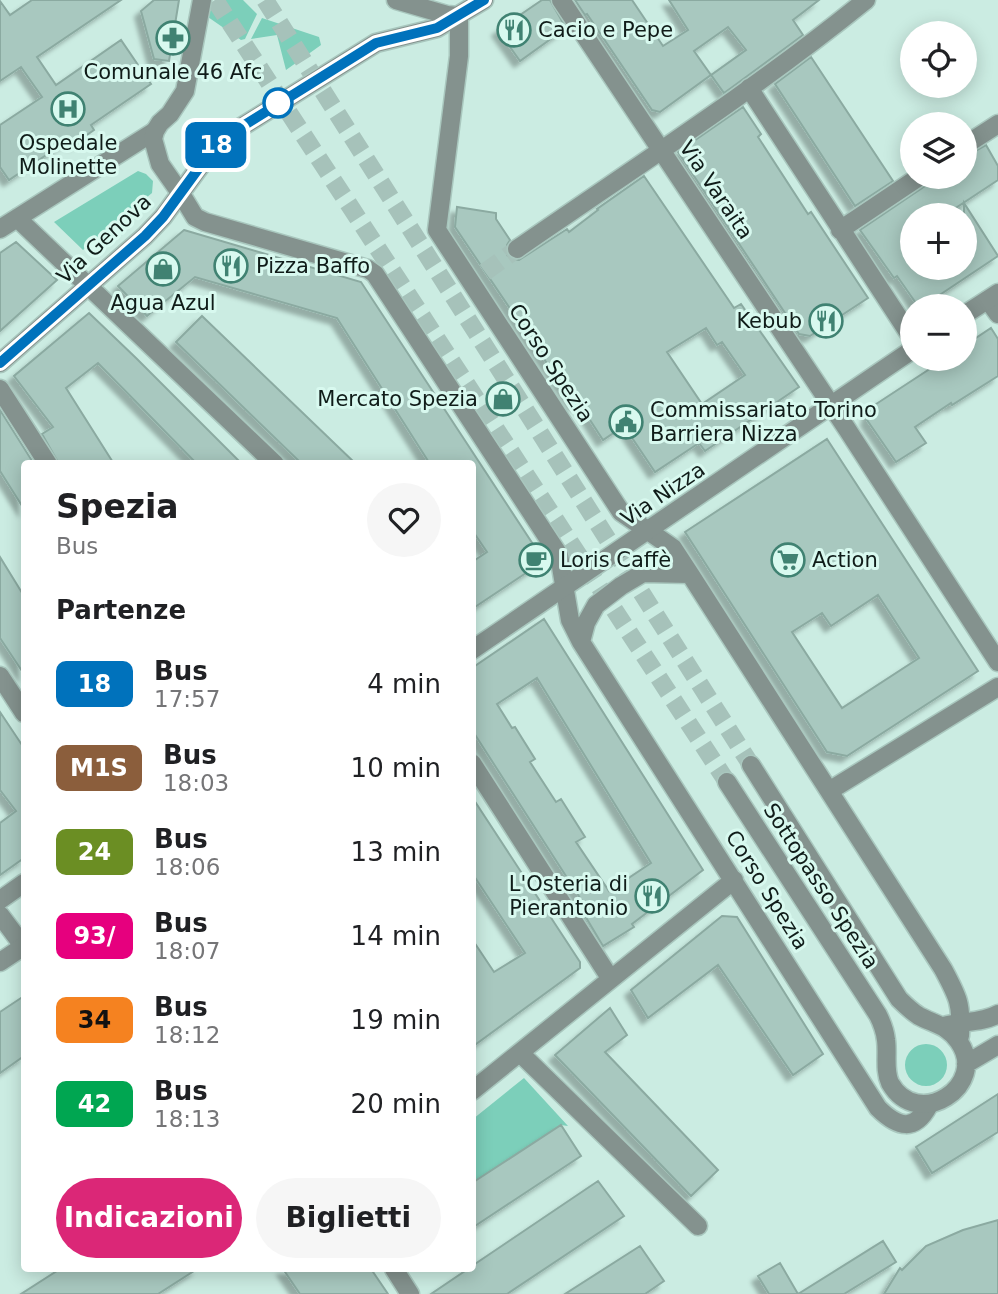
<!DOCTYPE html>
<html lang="it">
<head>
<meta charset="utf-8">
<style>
	:root { --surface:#fff; --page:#f6f6f6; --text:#202124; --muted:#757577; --accent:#db2777 }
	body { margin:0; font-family:"DejaVu Sans",sans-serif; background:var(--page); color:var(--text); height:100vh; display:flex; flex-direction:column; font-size:26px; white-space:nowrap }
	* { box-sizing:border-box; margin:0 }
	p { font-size:23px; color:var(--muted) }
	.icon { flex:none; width:38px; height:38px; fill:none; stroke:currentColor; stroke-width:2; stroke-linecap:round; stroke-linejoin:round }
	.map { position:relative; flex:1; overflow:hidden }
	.drawer { position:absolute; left:21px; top:460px; width:455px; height:812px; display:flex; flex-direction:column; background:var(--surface); border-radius:7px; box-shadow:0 4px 18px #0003 }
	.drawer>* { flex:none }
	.badge { padding:0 14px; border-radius:10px; font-size:24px; line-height:46px }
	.fabs { position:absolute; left:900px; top:21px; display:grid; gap:14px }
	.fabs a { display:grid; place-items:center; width:77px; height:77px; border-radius:50%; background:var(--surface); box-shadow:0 4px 18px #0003; font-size:35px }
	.map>.badge { position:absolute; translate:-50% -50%; box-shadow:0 0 0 4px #fff }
	h2 { padding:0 35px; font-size:26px; line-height:63px }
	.round { display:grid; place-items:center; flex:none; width:74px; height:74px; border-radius:37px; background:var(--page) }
	.summary { display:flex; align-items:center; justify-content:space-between; height:119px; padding:0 35px }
	h1 { font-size:33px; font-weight:700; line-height:52px }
	.primary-button { display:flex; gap:14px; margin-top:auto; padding:14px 35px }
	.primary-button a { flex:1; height:80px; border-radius:42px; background:var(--accent); color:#fff; font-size:28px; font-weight:700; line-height:80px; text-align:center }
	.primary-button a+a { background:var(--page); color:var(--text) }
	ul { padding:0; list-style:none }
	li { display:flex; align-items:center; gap:21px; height:84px; padding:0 35px }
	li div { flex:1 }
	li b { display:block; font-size:26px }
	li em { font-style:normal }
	li .badge { min-width:77px; font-weight:700; text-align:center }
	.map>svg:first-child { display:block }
	.green { fill:#7ccfba }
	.building { fill:#a8c8bf; stroke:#8baaa1; stroke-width:2; fill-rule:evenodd; filter:url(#shadow) }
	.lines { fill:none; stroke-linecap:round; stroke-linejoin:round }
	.minor-tunnel { stroke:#a6c2ba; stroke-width:18; stroke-dasharray:18 9; stroke-linecap:butt }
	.tertiary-tunnel { stroke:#a6c2ba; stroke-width:18; stroke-dasharray:18 9; stroke-linecap:butt }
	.minor-casing { stroke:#a9c7be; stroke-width:21 }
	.tertiary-casing { stroke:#a9c7be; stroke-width:21 }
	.minor { stroke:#84928e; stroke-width:18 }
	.tertiary { stroke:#84928e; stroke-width:18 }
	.line-casing { stroke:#fff; stroke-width:16 }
	.line { stroke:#0072bc; stroke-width:10 }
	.stop-dot { fill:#fff; stroke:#0072bc; stroke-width:3.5 }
	.labels { text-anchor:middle; stroke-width:6; stroke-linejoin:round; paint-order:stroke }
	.poi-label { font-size:21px; fill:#101c19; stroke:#d8f9ef; text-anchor:start }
	.street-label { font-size:21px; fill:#101c19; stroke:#d8f9ef }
</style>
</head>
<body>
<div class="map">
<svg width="998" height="1294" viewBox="0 0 998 1294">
	<defs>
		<filter id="shadow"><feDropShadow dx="-6" dy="6" stdDeviation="2" flood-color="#0004"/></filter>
	</defs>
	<rect width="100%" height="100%" fill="#cbece2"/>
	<path class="green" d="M223,0h20l14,14 -12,25 -4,1 -33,-23 3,-8z
		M262,18l57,19 2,8 -35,25 -9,-35 -26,4z
		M138,171l8,3 7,7 -1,12 -69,57 -29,-28z
		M905 1065a21 21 0 1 1 42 0a21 21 0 1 1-42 0Z
		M524,1078l44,48 -7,-1 -88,58v-64z"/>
	<path class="building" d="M32,0h89l-84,57 19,28 65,-45 30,44 -60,41 3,5 -20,14 -4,-5 -61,41 -9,-13v-42l42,-28 -21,-30 -21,14v-80l10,14z
		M154,0h25l-10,61 -15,-2 -13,-48z
		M542,0h8l16,28 -46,33 -22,-31z
		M575,0h57l31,46 25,-16 -19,-30h150l-26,20 10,15 -72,53 -7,5 -13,-18 -51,37 -8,-2 -65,-96 -2,1zM728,27l18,23 -35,25 -17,-24z
		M811,57l82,124 -38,25 -80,-122z
		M743,107l18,27 -3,3 50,77 3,-2 57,86 -58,38 -11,-2 -121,-182z
		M986,145l12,21v14l-53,35h-33v53h52v-65l34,53 -75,50h-5l-21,-30 -3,2 -34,-48 65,-44 5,-9h34v-20z
		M644,176l90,132 7,-4 58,83 -94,64 -6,-8 -44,29 -31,-46 -21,14 -24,-37 -4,2 -120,-178 2,-20 39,6v6l14,21 -3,5v10l5,4 7,1 48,-31 2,3 29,-22 -1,-1zM706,328l11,17 5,-3 23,33 -43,29 -35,-52z
		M184,230l177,52 183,279 -72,48v-47l15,-10 -15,-22v-66h-42l-93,-146 -142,-41 -48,39 -29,-30z
		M16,242l41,38 -57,51v-78z
		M89,313l47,45 106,106h-45l-99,-101 -32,25 48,76h-55l-17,-30 11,-7 -39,-51z
		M202,316l154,148h-54l-126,-122z
		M991,328l7,11v37l-46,29 -1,-2 -36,24 11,16 -30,19 -29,-42 3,-12 75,-49h19v-13z
		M0,410l34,54h-10v45l-24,-38z
		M827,439l151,232 -131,85 -20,-4 -142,-220zM878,595l41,63 -77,50 -50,-76 30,-19 9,13z
		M0,557l24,39v78l-24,-36z
		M544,619l159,251 -71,54 2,3 -31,19 -25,-42 4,-3 -110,-171v-62zM537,678l114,185 -42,28 -33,-49 9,-5 -24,-38 -5,3 -26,-40 5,-3 -20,-32 -3,1 -15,-24z
		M0,712l24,36v110l-24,17v-52l16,-12 -16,-21z
		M472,797l108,165v6l-108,79v-108l22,33 31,-19 -53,-80z
		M722,916l15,1 86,137 -30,21 -75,-110 -70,53 -17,-28z
		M24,996v60l-24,17v-61z
		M610,1008l17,27 -22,17 113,118 -27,26 -136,-141z
		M998,1094v38l-66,41 -16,-26z
		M561,1125l20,31 -109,72v-45z
		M598,1181l26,35 -117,78h-76l37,-25h4v-3z
		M998,1220v74h-114l16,-26 2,2 24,-24 37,-16z
		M883,1241l13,21 -52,32h-75l-11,-18 22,-13 18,31z
		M640,1246l24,35 -19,13h-80z
		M60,1269h137l-39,25h-137z
		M283,1269h88l17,25h-88z"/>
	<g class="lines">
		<path class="minor-tunnel" d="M485,272l32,-23"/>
		<path class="tertiary-tunnel" d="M215,0l512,782
			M265,0l486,765"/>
		<defs>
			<path id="minor" d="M561,0l286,429 151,233
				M459,16v40l-22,174 184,282 52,36 17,26 253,395c15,28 19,35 17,67
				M749,88l163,250
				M964,146l34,-22
				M181,194l14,23 10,5 163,47 7,5 184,281 11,65 11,22 297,466c20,20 37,24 51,-3
				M17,218l258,246
				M0,229l155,-98
				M840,230l79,-53
				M517,249c117,-81 238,-159 349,-249
				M988,300l10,14
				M0,389l48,75
				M581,642l5,-19 10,-18 25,-19 22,-13 47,1
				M0,676l24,37
				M472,763l138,215
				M829,791l169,-104
				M0,915l24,32
				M520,1053l178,173
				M472,1091l262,-211
				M394,1269l16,25"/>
			<path id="tertiary" d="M396,0l51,15 12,1
				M181,194l-21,-30 -7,-25 2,-8 5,-8 10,-9 15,-23 17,-91
				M964,315l34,-22
				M0,363l145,-127 18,-19 52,-71 15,-12 146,-91 61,-15 47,-28
				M472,650l440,-300
				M727,782l151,233c4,8 7,16 8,25 2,14 -2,30 4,43 28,49 99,2 69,-41 -10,-16 -25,-18 -40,-26 -8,-5 -14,-11 -20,-17l-148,-234
				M0,900l24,-17
				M0,962l24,-16
				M944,1026c17,-5 39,-3 54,-12
				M966,1064l32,-19"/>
		</defs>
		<use href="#minor" class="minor-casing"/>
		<use href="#tertiary" class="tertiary-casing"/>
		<use href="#minor" class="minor"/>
		<use href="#tertiary" class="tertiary"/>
	</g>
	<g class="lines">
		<defs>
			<path id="line" d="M0,363l145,-127 18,-19 52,-71 15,-12 146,-91 61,-15 47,-28"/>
		</defs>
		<use href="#line" class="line-casing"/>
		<use href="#line" class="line"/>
	</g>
	<defs>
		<symbol id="restaurant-ring" viewBox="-11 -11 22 22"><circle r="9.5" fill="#d8f9ef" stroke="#408272" stroke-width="1.5"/><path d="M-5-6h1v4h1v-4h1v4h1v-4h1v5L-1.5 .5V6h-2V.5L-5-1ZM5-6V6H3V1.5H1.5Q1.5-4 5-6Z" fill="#408272"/></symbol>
		<symbol id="pharmacy-ring" viewBox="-11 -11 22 22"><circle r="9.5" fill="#d8f9ef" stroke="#408272" stroke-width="1.5"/><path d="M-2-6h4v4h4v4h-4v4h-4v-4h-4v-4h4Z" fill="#408272"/></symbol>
		<symbol id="hospital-ring" viewBox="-11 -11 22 22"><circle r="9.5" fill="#d8f9ef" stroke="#408272" stroke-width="1.5"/><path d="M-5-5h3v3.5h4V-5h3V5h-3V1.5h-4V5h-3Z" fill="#408272"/></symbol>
		<symbol id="shop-ring" viewBox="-11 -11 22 22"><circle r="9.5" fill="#d8f9ef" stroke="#408272" stroke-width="1.5"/><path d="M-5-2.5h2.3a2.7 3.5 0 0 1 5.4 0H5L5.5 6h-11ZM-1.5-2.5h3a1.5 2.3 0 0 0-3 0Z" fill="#408272"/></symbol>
		<symbol id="civic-ring" viewBox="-11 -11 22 22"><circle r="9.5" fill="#d8f9ef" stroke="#408272" stroke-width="1.5"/><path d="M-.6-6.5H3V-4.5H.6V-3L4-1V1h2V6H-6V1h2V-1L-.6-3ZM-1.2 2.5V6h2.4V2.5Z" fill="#408272"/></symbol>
		<symbol id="cafe-ring" viewBox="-11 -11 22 22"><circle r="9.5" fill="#d8f9ef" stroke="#408272" stroke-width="1.5"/><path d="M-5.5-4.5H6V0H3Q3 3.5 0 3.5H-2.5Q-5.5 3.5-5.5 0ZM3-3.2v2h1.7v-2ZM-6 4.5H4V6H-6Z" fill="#408272"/></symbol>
		<symbol id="supermarket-ring" viewBox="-11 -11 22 22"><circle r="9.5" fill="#d8f9ef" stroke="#408272" stroke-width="1.5"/><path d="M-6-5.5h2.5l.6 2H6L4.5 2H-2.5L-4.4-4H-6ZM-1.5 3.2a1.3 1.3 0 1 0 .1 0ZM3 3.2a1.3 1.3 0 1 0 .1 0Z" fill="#408272"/></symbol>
	</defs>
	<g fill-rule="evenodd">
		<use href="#restaurant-ring" x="495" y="11" width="38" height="38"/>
		<use href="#pharmacy-ring" x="154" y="19" width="38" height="38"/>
		<use href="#hospital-ring" x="49" y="90" width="38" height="38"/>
		<use href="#restaurant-ring" x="212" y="247" width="38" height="38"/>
		<use href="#shop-ring" x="144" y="250" width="38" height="38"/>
		<use href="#restaurant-ring" x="807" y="302" width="38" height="38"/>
		<use href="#shop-ring" x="484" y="380" width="38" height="38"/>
		<use href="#civic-ring" x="607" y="403" width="38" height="38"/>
		<use href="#cafe-ring" x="517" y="541" width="38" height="38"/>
		<use href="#supermarket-ring" x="769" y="541" width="38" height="38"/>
		<use href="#restaurant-ring" x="633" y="877" width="38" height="38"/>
	</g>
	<circle class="stop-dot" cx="278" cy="103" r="14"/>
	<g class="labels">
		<g class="poi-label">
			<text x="538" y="37">Cacio e Pepe</text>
			<text x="173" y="79" text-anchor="middle">Comunale 46 Afc</text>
			<text x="68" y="150" text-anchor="middle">Ospedale<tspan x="68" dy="24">Molinette</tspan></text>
			<text x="256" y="273">Pizza Baffo</text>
			<text x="163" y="310" text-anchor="middle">Agua Azul</text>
			<text x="802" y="328" text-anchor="end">Kebub</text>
			<text x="478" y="406" text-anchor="end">Mercato Spezia</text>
			<text x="650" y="417">Commissariato Torino<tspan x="650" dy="24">Barriera Nizza</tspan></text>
			<text x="560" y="567">Loris Caffè</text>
			<text x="812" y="567">Action</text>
			<text x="628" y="891" text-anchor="end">L'Osteria di<tspan x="628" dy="24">Pierantonio</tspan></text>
		</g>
		<g class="street-label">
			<text transform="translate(716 190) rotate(56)" y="7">Via Varaita</text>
			<text transform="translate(104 239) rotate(-43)" y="7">Via Genova</text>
			<text transform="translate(551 363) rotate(57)" y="7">Corso Spezia</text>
			<text transform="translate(663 494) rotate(-34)" y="7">Via Nizza</text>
			<text transform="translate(821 886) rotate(57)" y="7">Sottopasso Spezia</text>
			<text transform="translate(767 890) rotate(58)" y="7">Corso Spezia</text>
		</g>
	</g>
</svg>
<div class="fabs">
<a><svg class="icon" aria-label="locate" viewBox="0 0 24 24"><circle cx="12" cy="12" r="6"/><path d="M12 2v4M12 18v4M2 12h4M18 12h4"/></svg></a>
<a><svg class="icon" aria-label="layers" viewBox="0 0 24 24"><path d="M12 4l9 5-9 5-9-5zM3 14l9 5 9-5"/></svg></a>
<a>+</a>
<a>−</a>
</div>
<b class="badge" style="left:216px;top:145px;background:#0072bc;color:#fff">18</b>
<section class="drawer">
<div class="summary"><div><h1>Spezia</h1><p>Bus</p></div><a class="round"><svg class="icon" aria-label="heart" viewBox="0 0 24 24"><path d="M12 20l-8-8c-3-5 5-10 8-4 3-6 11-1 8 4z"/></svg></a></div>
<h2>Partenze</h2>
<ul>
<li><span class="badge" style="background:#0072bc;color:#fff">18</span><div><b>Bus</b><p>17:57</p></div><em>4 min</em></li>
<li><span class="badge" style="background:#8b5e3c;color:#fff">M1S</span><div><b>Bus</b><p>18:03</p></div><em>10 min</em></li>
<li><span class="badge" style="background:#6b8e23;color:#fff">24</span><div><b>Bus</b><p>18:06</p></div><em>13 min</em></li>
<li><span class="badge" style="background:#e6007e;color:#fff">93/</span><div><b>Bus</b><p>18:07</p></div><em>14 min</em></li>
<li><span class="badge" style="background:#f58220;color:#111">34</span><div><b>Bus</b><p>18:12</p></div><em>19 min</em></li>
<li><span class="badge" style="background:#00a651;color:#fff">42</span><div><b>Bus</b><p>18:13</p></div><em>20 min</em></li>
</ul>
<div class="primary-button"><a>Indicazioni</a><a>Biglietti</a></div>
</section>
</div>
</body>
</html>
